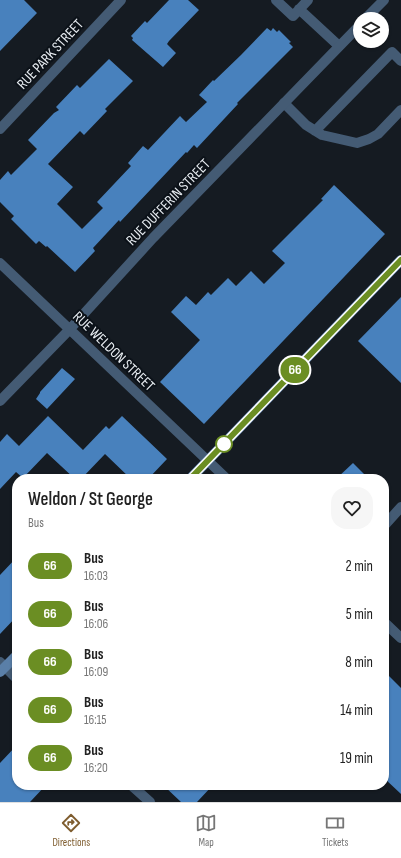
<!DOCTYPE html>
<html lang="en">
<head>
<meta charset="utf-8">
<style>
	:root { --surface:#fff; --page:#f6f6f6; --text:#222; --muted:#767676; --line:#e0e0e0; --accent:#7f5d2f }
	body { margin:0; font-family:"Sofia Sans Condensed",sans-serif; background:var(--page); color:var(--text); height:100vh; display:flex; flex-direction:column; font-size:15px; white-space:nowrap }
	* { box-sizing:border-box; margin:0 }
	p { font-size:13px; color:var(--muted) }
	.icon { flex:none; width:22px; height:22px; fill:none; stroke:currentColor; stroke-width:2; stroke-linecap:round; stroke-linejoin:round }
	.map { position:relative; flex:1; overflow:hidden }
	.details { position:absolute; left:12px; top:474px; width:377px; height:316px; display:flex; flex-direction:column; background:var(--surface); border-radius:16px; box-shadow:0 1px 3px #0004 }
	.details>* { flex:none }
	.badge { padding:0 8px; border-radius:13px; font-size:14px; line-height:26px }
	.tools { position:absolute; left:353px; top:12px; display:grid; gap:8px }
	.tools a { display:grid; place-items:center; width:36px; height:36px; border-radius:50%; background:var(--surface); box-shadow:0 1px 3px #0004; font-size:20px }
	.map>.badge { position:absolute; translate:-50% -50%; box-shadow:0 0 0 2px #fff }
	.round { display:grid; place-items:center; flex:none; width:42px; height:42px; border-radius:16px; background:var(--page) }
	.summary { display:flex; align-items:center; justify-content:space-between; height:68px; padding:0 16px }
	h1 { font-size:19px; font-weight:600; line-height:30px }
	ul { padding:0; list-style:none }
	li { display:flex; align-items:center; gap:12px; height:48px; padding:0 16px }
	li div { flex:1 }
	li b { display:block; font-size:15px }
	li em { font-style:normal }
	li .badge { min-width:44px; font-weight:700; text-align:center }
	.tabs { display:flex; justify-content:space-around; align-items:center; height:56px; border-top:1px solid var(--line); background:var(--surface); font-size:11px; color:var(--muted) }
	.tabs a { display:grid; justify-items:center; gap:2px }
	.tabs .current { color:var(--accent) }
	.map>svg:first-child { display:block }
	.building { fill:#4881bd }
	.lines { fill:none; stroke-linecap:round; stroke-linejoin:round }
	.lane { stroke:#445b74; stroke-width:10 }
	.street { stroke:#445b74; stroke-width:10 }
	.secondary { stroke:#5a7fa8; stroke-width:10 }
	.line-casing { stroke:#fff; stroke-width:9 }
	.line { stroke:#6b8e23; stroke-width:6 }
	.stop-dot { fill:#fff; stroke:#6b8e23; stroke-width:2 }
	.labels { text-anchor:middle; stroke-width:4; stroke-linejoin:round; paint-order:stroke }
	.street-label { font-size:15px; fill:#e8edf2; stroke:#0c1219 }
</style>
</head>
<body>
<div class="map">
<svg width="401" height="802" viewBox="0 0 401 802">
	<rect width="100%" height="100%" fill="#151b22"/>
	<path class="building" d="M0,0h24l13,13 -37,38z
		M169,0h19l11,10 -30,31 -2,3 9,9 -13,14 -31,-27 1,-2 -2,-2 14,-15 2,2z
		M267,28l4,3 2,-3 4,4 2,-2 12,12 -2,1 4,4 -56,56 1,1 -41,44 -3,-3 -7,8 -1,-1 -66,70 -1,-2 -26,28 2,3 -20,21 -28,-26 -1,1 -7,-6 -3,3 -25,-25 3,-3 -14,-14v-22l8,-9 3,4 26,-26 -9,-9 26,-27 5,-3 -3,-3 21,-22 3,3 29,-29 24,22 -28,28 2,2 -23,24 -4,-4 -32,33 25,23 -16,17 25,25 21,-21 -6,-6 34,-36 -3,-3 15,-17 5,4 32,-34 6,6 21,-20 -8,-7 14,-15 1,1 27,-26z
		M334,185l51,49 -181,190 -44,-42 40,-42 -29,-28 15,-16 10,9 12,-13 3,3 17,-17 8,8 15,-15 13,13 21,-21 -13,-12 51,-51 -2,-1z
		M401,297v86l-43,-42z
		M62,368l13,11 -28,30 -11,-10 4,-6v-1z
		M48,416l35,34 23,-24 3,3 13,-13 45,43 -19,20h-17l-26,-25 -24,25h-6l-28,-26 -24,25 -7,-6 -16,17v-47l7,-8 12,12z
		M353,463l16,16h-33z
		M17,557v59l-17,18v-59z
		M384,671l17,17v106l-17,-16z
		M17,745v40h29l-16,17h-30v-39z
		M163,785h50l-16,17h-16z"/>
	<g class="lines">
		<path class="lane" d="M276,0l17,16 15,-16
			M299,9l40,37
			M284,103l22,22 16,10 35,8 12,-4 9,-5 23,-24
			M315,131l77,-79 9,9
			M384,526l17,-19"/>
		<path class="street" d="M365,19l19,-19
			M0,129l121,-129
			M0,263l227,216
			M0,401l70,-72 83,-91 207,-213
			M384,622l17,16
			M0,662l17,17
			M131,785l19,17"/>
		<path class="secondary" d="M190,479l211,-219
			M0,672l17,-17"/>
	</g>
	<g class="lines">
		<defs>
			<path id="line" d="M190,479l211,-219"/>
		</defs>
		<use href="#line" class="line-casing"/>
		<use href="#line" class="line"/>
	</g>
	<circle class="stop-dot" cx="224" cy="444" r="8"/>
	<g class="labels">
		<g class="street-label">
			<text transform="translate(50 54) rotate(-47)" y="5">RUE PARK STREET</text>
			<text transform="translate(168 202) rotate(-46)" y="5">RUE DUFFERIN STREET</text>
			<text transform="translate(114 351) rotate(44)" y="5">RUE WELDON STREET</text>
		</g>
	</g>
</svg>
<div class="tools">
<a><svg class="icon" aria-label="layers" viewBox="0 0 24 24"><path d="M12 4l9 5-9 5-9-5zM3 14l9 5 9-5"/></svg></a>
</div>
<b class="badge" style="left:295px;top:370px;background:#6b8e23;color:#fff">66</b>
<section class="details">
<div class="summary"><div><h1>Weldon / St George</h1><p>Bus</p></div><a class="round"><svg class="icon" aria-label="heart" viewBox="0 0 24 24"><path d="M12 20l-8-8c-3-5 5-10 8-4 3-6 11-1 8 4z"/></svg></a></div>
<ul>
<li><span class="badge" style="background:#6b8e23;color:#fff">66</span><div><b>Bus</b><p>16:03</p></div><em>2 min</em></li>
<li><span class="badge" style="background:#6b8e23;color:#fff">66</span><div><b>Bus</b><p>16:06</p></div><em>5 min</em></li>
<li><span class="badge" style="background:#6b8e23;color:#fff">66</span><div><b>Bus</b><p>16:09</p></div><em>8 min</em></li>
<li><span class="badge" style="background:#6b8e23;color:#fff">66</span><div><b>Bus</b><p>16:15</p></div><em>14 min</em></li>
<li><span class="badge" style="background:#6b8e23;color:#fff">66</span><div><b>Bus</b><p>16:20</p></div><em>19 min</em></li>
</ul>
</section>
</div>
<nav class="tabs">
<a class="current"><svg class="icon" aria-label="directions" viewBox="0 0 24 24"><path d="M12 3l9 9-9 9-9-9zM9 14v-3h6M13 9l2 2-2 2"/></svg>Directions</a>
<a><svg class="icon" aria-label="map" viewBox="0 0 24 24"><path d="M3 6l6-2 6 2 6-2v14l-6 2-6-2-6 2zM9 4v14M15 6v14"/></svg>Map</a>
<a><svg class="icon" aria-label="tickets" viewBox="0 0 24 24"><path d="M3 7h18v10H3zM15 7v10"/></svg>Tickets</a>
</nav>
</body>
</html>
